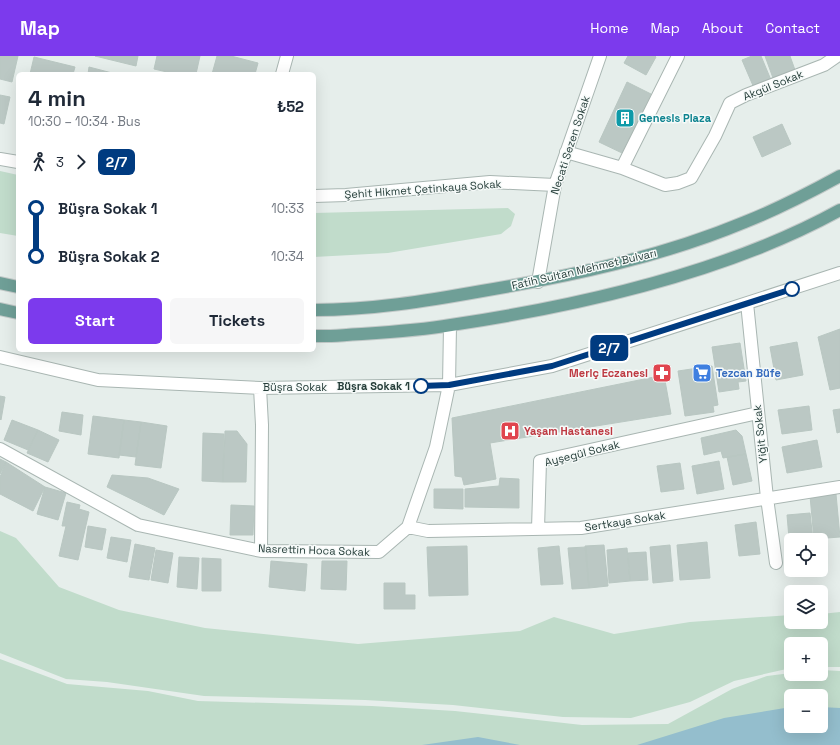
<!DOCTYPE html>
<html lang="en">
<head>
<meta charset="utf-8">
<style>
	:root { --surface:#fff; --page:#f6f6f7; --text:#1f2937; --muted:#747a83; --accent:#7c3aed }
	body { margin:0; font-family:"Space Grotesk",sans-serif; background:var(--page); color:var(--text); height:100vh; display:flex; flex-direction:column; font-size:15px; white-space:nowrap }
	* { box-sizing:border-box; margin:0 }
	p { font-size:13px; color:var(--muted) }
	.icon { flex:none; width:22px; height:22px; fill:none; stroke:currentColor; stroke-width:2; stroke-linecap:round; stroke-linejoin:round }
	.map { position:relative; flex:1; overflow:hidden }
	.side { position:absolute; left:16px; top:16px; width:300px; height:280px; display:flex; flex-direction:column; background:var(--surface); border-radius:6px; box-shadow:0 4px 16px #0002 }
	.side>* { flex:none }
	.badge { padding:0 8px; border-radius:6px; font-size:14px; line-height:26px }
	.controls { position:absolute; left:784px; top:477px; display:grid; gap:8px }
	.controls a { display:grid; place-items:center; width:44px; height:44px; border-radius:6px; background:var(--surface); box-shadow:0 4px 16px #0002; font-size:20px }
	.map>.badge { position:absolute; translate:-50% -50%; box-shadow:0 0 0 2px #fff }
	.legs { display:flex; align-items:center; gap:6px; height:44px; padding:0 12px; font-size:13px }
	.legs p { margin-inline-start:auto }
	.head { display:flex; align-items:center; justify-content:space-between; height:68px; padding:0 12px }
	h1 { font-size:22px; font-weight:600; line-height:30px }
	.cta { display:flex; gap:8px; margin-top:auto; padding:8px 12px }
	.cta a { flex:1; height:46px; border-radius:6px; background:var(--accent); color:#fff; font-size:16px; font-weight:600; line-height:46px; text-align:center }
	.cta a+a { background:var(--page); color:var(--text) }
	ul { padding:0 12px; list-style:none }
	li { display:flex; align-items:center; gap:14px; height:48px; font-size:15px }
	li i { display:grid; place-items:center; width:6px; height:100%; margin:0 5px; background:currentColor }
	li i::after { content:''; width:10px; height:10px; margin:-5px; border:3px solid; border-radius:50%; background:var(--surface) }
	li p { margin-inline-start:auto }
	li:first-child i { background:linear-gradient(#0000 50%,currentColor 0) }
	li:last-child i { background:linear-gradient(currentColor 50%,#0000 0) }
	header { display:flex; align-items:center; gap:24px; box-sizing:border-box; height:56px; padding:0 20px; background:var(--accent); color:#fff }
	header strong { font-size:19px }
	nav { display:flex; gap:22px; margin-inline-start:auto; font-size:14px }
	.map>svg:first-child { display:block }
	.green { fill:#c1dccb }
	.water { fill:#94becd }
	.building { fill:#bbc8c4; stroke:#b9c7c2 }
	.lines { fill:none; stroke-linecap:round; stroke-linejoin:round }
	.street-casing { stroke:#a9b6b2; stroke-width:14 }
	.primary-casing { stroke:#c2c9c8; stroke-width:14 }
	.street { stroke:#fff; stroke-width:12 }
	.primary { stroke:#6f9f97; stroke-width:12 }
	.line-1-casing { stroke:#fff; stroke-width:9 }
	.line-1 { stroke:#003b80; stroke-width:6 }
	.stop-1-dot { fill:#fff; stroke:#003b80; stroke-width:2 }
	.labels { text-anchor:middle; stroke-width:3; stroke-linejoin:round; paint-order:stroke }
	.street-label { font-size:11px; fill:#263e3a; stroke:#f6faf9 }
	.culture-label { font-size:11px; font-weight:bold; fill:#0d838f; stroke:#f6faf9; text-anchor:start }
	.health-label { font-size:11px; font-weight:bold; fill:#be3a42; stroke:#f6faf9; text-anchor:end }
	.shop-label { font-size:11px; font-weight:bold; fill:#366cbe; stroke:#f6faf9; text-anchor:start }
	.stop-label { font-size:11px; font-weight:bold; fill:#263e3a; stroke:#f6faf9; text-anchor:end }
</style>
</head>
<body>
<header>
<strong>Map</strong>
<nav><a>Home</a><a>Map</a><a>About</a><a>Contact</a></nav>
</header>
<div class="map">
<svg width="840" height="689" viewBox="0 0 840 689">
	<rect width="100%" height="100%" fill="#e6eeeb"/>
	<path class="green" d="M0,115l18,4v61l-18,-3z
		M508,152l7,6 -4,12 -10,8 -113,19 -74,4v-44z
		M0,475l16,7 43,49 60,23 86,18 153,16 162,-13 34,-14 60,17 76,-12 101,-7v7h30v-8l19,-2v55h-19v-23h-30v24l-57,13 -44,21 -59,16 -68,-1 -110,-12 -88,-5 -161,-4 -97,-14 -41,-3 -66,-26z
		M0,603l67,25 81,7 50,10 174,5 83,5 127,14 86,-1 64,-35 35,-13 24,-3 30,1v-4l19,1v45l-19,-3v-17h-30v22l-74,27h-717z"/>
	<path class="water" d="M791,651v19h30v-19l19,1v37h-203l87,-27z
		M478,681l42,8h-98z"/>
	<path class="building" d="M0,0h18l-6,26 -12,-3z
		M95,0h43l-2,10z
		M157,0h43l-4,18h-20l-22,-5z
		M217,0h14l27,7 -3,11h-43z
		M628,0h27l1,1 -10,18 -22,-12z
		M752,0h9l10,24 -17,8 -12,-28z
		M765,0h25l5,14 -22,8z
		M34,1l41,10 -2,7h-43z
		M89,11l27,7h-28z
		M627,26l24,12 -29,59 -23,-11z
		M0,39l10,2 -6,27 -4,-1z
		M782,68l9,20 -29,13 -9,-20z
		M840,273v59l-10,2 -12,-53z
		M797,286l6,33 -27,5 -6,-33z
		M740,287l6,38 -8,1 1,7 -20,3 -7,-45z
		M712,310l6,39 -5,1 1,6 -29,4 -7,-45z
		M664,319l7,39 -181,29 6,36 -32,6 -2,-8 -7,-1 -3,-58z
		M0,340l5,1 -4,23 -1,-1z
		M809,350l3,24 -30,4 -4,-24z
		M840,353v23l-3,1 -4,-23z
		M62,356l21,3 -2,20 -22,-4z
		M93,360l31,4 -5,38 -31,-4z
		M12,364l26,10 -10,20 -24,-10z
		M124,364l17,2 -5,35 -17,-2z
		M141,366l26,4 -6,42 -26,-3z
		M38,374l21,10 -11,22 -21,-9z
		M736,374l6,6 4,18 -23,4 -2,-7 -17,4 -3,-17z
		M225,375h12l10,13 -1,38h-23z
		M203,377l21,1 -1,48 -21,-1z
		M817,384l5,27 -35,6 -5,-26z
		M746,398l6,27 -19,4 -6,-28z
		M0,403l6,3 -6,12z
		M719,405l5,28 -27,5 -5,-28z
		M6,406l39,25 -12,24 -33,-17v-17z
		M680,407l4,26 -23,3 -4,-26z
		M112,419l36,3 31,11 -15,26 -57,-28z
		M500,422l19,1v29l-54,-1v-18l34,-3z
		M45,431l21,6 -8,27 -21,-6z
		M434,433h29v20l-29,-1z
		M836,438l4,43 -26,2 -4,-43z
		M67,446l13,3 -1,4 10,3 -11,48 -19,-4 7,-30h-4z
		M231,449l23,1 -1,29h-23z
		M810,457l3,27h-22l-1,10 -3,-35z
		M756,466l4,32 -21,2 -4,-31z
		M88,470l18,3 -4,21 -17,-3z
		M111,481l20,3 -4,22 -20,-4z
		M707,486l3,36 -30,2 -3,-35z
		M135,488l20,4 -6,32 -20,-3z
		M604,489l4,41 -19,2 -4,-42z
		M670,489l3,36 -20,2 -3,-36z
		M467,490l1,49 -39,1 -2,-49z
		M559,490l4,38 -22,1 -3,-37z
		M586,491l3,41 -17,1 -4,-41z
		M627,492l3,33 -21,2 -2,-33z
		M156,494l17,3 -5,30 -17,-3z
		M646,496l2,28 -18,1 -2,-28z
		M179,501l20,1 -2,31 -20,-2z
		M202,502l19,1v32h-19z
		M271,505l36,3 -2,27 -36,-4z
		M322,505h25l-1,29 -25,-1z
		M384,527h21v12h10v14h-31z"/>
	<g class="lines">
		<defs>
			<path id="street" d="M282,18l5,-18
				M566,96l56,16 43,17 13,-2 13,-5 24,-42 15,-33 16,-8 78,-30 13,-9
				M0,103l18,3
				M622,112l56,-112
				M314,140l32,-1 144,-13 65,3
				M538,226l17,-97 45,-129
				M747,247l20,195 9,65
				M0,301l98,23 162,8 189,-3 103,-19 288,-93
				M260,332l2,37 -1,126
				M0,393l138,76 123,26 118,1 29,-25 28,-80 13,-62 1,-59
				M408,471l20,4 153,-3 259,-41
				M538,473l2,-68 218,-48"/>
			<path id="primary" d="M0,227l18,4
				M0,253l18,4
				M314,254c57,0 112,-9 168,-19 89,-15 179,-34 263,-69 33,-13 64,-29 95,-46
				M314,280h17c39,-3 80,-4 120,-11 127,-19 275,-52 389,-115"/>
		</defs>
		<use href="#street" class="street-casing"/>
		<use href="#primary" class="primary-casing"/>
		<use href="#street" class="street"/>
		<use href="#primary" class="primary"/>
	</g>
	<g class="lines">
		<defs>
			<path id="line-1" d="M421,330l28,-1 103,-19 240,-77"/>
		</defs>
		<use href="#line-1" class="line-1-casing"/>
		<use href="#line-1" class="line-1"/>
	</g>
	<defs>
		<symbol id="building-square" viewBox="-11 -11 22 22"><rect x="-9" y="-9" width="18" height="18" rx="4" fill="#0f9aa8" stroke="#f6faf9"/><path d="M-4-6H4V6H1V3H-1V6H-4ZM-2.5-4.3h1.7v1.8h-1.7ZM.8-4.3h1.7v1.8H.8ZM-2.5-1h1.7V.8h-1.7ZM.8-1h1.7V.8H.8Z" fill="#fff"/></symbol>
		<symbol id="pharmacy-square" viewBox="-11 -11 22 22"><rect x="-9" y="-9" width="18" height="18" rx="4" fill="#e0444e" stroke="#f6faf9"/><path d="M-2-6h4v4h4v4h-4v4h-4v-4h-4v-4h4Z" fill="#fff"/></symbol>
		<symbol id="supermarket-square" viewBox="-11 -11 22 22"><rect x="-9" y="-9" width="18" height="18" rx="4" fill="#3f7fe0" stroke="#f6faf9"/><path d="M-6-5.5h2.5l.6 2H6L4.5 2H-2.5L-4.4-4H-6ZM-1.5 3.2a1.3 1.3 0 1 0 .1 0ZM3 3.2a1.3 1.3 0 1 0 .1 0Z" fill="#fff"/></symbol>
		<symbol id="hospital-square" viewBox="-11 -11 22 22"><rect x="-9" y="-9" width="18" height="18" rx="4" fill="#e0444e" stroke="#f6faf9"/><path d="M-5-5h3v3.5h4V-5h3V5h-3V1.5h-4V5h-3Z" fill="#fff"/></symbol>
	</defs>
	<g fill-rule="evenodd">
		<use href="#building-square" x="614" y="51" width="22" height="22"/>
		<use href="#pharmacy-square" x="651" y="306" width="22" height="22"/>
		<use href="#supermarket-square" x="691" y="306" width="22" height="22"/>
		<use href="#hospital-square" x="499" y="364" width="22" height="22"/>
	</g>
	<g class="stop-1-dot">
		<circle cx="792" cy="233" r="7"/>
		<circle cx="421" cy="330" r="7"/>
	</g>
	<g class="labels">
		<g class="street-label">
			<text transform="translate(773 29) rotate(-22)" y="4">Akgül Sokak</text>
			<text transform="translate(570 89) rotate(-72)" y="4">Necati Sezen Sokak</text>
			<text transform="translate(423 133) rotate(-4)" y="4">Şehit Hikmet Çetinkaya Sokak</text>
			<text transform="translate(584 213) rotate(-13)" y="4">Fatih Sultan Mehmet Bulvarı</text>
			<text x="295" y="335">Büşra Sokak</text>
			<text transform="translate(760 378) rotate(-96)" y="4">Yiğit Sokak</text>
			<text transform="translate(582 397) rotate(-14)" y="4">Ayşegül Sokak</text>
			<text transform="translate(625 465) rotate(-9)" y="4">Sertkaya Sokak</text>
			<text transform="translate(314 494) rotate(2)" y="4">Nasrettin Hoca Sokak</text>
		</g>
		<g class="culture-label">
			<text x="639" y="66">Genesis Plaza</text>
		</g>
		<g class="health-label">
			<text x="648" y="321">Meriç Eczanesi</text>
			<text x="524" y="379" text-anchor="start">Yaşam Hastanesi</text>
		</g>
		<g class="shop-label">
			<text x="716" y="321">Tezcan Büfe</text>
		</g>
		<g class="stop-label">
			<text x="410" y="334">Büşra Sokak 1</text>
		</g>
	</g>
</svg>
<div class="controls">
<a><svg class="icon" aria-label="locate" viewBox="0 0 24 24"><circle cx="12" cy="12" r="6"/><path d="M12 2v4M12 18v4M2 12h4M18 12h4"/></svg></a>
<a><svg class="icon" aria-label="layers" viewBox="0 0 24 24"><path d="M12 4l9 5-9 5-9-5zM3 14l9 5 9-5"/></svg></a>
<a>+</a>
<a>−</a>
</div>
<b class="badge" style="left:609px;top:292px;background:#003b80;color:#fff">2/7</b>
<section class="side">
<div class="head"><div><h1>4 min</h1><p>10:30 – 10:34 · Bus</p></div><b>₺52</b></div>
<div class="legs"><svg class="icon" aria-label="walk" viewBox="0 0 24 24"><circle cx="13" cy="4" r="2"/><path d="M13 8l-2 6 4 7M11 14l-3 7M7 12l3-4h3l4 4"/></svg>3<svg class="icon" aria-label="forward" viewBox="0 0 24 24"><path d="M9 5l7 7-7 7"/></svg><b class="badge" style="background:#003b80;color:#fff">2/7</b></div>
<ul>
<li><i style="color:#003b80"></i><b>Büşra Sokak 1</b><p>10:33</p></li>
<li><i style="color:#003b80"></i><b>Büşra Sokak 2</b><p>10:34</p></li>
</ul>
<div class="cta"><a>Start</a><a>Tickets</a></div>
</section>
</div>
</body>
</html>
